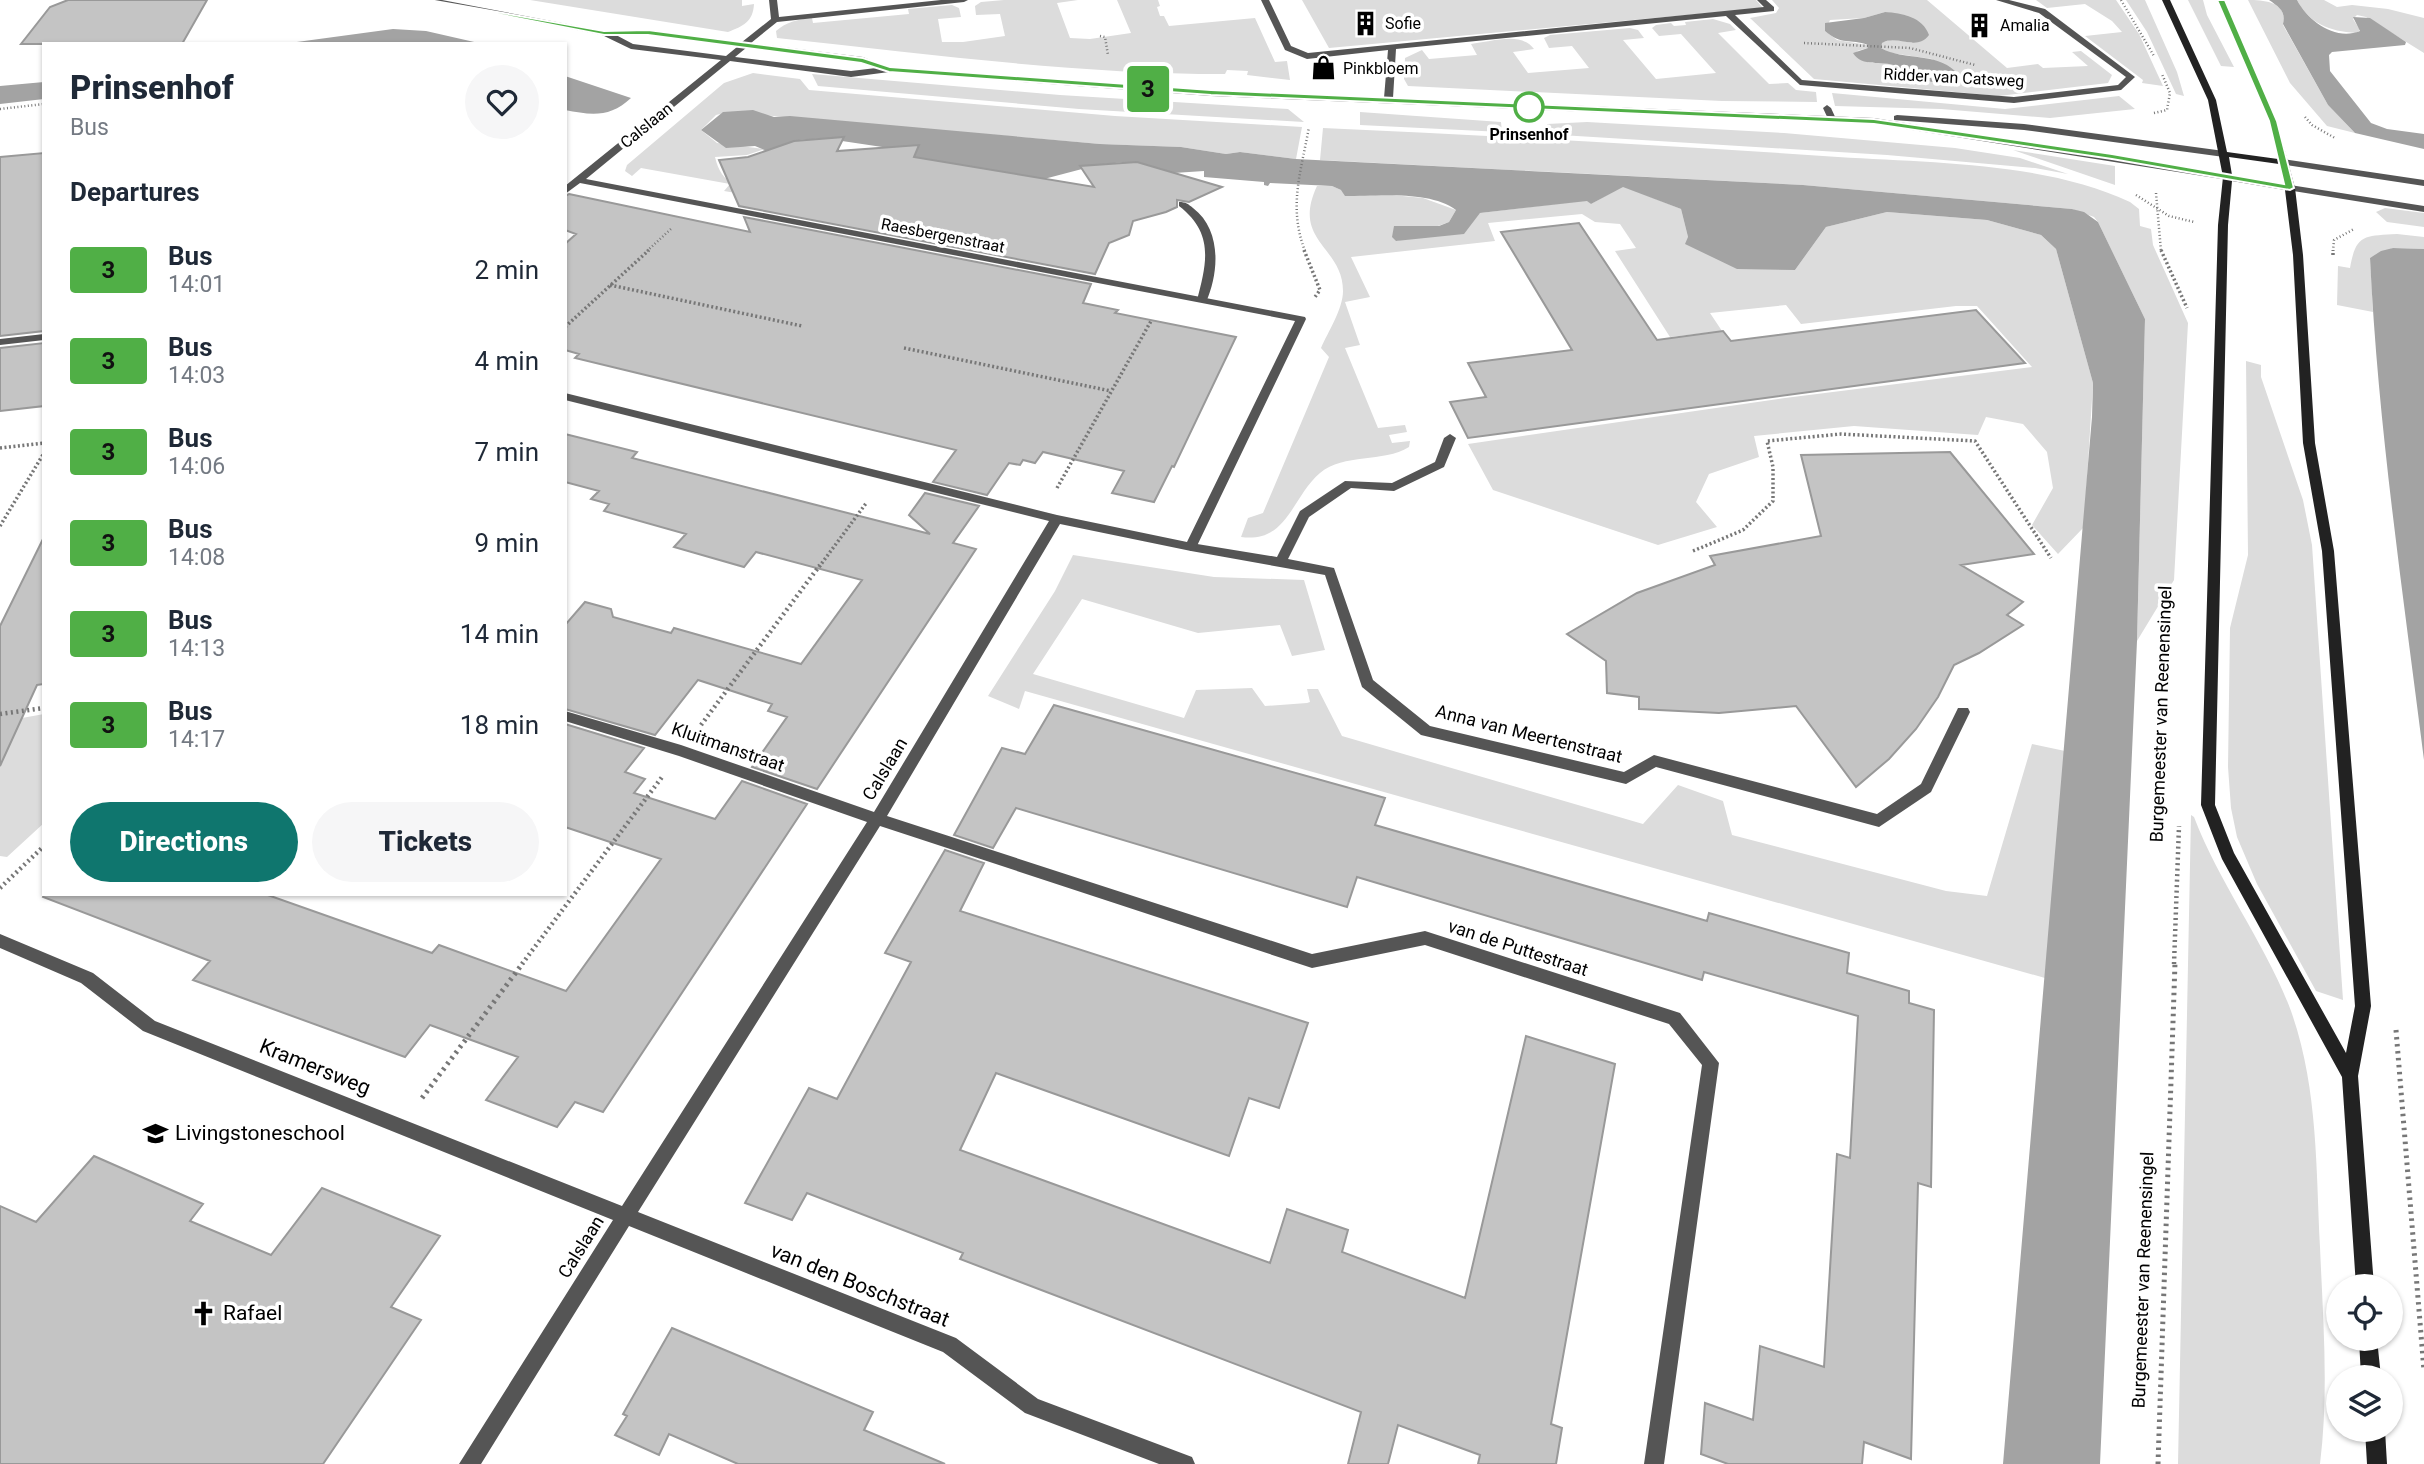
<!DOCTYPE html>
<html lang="en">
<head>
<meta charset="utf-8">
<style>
	:root { --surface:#fff; --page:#f6f6f7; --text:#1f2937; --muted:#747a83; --accent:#0f766e }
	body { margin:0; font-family:Roboto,sans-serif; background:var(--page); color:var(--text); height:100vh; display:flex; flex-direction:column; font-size:26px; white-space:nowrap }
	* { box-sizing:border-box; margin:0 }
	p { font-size:23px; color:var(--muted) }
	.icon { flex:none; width:38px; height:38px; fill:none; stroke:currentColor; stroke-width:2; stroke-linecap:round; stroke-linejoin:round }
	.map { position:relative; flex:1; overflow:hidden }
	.side { position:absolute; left:42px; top:42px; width:525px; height:854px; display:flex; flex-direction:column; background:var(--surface); border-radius:0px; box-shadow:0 2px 5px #0004 }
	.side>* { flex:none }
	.badge { padding:0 14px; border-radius:5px; font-size:24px; line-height:46px }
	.controls { position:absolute; left:2326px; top:1274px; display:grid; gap:14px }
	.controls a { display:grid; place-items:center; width:77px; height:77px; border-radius:50%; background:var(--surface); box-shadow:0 2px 5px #0004; font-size:35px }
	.map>.badge { position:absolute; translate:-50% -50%; box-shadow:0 0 0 4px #fff }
	h2 { padding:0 28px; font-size:26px; line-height:63px }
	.round { display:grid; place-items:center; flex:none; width:74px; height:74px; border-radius:37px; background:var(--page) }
	.headline { display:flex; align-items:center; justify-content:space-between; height:119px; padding:0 28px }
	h1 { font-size:33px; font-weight:800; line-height:52px }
	.cta { display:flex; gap:14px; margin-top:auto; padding:14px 28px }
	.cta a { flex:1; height:80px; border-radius:42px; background:var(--accent); color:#fff; font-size:28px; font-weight:800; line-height:80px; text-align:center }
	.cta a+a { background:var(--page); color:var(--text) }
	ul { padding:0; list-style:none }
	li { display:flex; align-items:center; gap:21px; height:91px; padding:0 28px }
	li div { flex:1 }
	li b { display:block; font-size:26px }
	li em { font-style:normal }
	li .badge { min-width:77px; font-weight:700; text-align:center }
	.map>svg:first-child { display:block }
	.green { fill:#dcdcdc; fill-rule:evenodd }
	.water { fill:#a3a3a3 }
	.building { fill:#c4c4c4; stroke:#999; stroke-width:2 }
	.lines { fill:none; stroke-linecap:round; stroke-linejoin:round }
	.path-far3 { stroke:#777; stroke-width:2.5; stroke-dasharray:1 2.5; stroke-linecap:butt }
	.path-far2 { stroke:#777; stroke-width:3.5; stroke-dasharray:2 2.5; stroke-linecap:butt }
	.path-far1 { stroke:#777; stroke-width:4.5; stroke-dasharray:2 3.5; stroke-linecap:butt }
	.path { stroke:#777; stroke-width:5; stroke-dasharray:2.5 4.5; stroke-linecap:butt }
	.service { fill:#555; fill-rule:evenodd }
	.minor { fill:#555; fill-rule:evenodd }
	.tertiary { fill:#555; fill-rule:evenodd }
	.secondary { fill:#222; fill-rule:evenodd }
	.line { fill:#50af46; stroke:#fff; stroke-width:2 }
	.stop-dot { fill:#fff; stroke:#50af46; stroke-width:3.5 }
	.labels { text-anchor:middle; stroke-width:7; stroke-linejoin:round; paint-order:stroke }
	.far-poi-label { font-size:16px; fill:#000; stroke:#fff; text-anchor:start }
	.far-street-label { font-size:16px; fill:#000; stroke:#fff }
	.far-stop-label { font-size:16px; font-weight:bold; fill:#000; stroke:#fff }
	.street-label { font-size:18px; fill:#000; stroke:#fff }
	.near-street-label { font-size:21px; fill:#000; stroke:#fff }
	.near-poi-label { font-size:21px; fill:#000; stroke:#fff; text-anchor:start }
</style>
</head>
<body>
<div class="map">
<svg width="2424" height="1464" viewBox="0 0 2424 1464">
	<rect width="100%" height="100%" fill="#fff"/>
	<path class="green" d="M530,0h212v6l12,-2c-1,18 -11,22 -26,28z
		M1004,0h74l-21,3 13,35 20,1 41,-6 -14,-33h41l2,6 -3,1 3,9h4l5,10 86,-8 20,44 12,-1 3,19 -43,-5 1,-4 -21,-1 -2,4c-150,0 -299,-20 -448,-36l-1,-7c10,-9 23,-12 36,-13l1,5 96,-9 -1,-5 44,-4 7,3 2,9 -23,2 4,23h21l42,-6 -5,-22 -24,1 -1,-9 6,-4z
		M1302,0h454l7,8 -434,40z
		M1772,0h155l80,68 31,-4 5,4 45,-2 -16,-14 9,-1 31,24 -4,8 -109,13 -185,-17 -64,-61 26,-5 3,-5zM1885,12l23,4 4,27 -19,-4 -12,4v5l10,5 41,6 22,18c-19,13 -40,-3 -57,-11 -9,-4 -19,-3 -28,-3l-12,-12 11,-3v-3l-31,-5 -12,-9 5,-11 34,-2z
		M2036,0h80l23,34 24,52 -21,-3 1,-3 -58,-44 37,-4 -10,-11 -27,-17 -38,4z
		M2126,0h19l32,72 7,24 -8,-2 -29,-62z
		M2188,0h15l4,15 27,52 -13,-1z
		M2248,0c17,0 40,2 35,25l45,80 27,28 -28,-7 -37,-43z
		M2297,0h27l13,7 15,-2 36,4 36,9v35l-58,-36 -9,-2 -4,4 7,11 -4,3c-27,-2 -46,-9 -59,-33z
		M1713,19l17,5 6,6 -18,3 51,51 19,-1 8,7 20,2 1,10 -95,-1 -314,-15 -4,-7 1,-21 17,-8 7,9 48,-4 -6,-11c20,-2 50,-13 63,5l-21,3 15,21 61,-5 -17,-22 -23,2 -5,-10 6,-3 80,-7 8,2 6,8 -21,2 33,39 60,-6 -35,-39 -22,2 -7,-8 4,-3 15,-2 3,3 12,-1 -1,-3z
		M753,73l47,6 9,11 306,26 187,11 -6,32 -56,-7 -14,2 -45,-7 -81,-3 -372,-32 -12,3 -15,15 16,13 48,6 -18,6 -32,2c7,31 29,32 56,42l-47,-8 6,-7 -89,-16 -9,8 -7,-5 2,-6 97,-82z
		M812,74l248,21 228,14 16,13 -225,-13 -261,-23z
		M1832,93l173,16 114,-13 16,13 -85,9 -109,-9 -106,-3z
		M1360,112l141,10 1,10 -142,-7z
		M1587,122l197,11 171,15 65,10 48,16 -33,-6 -148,-13 -375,-23v-3l35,1v-6z
		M1323,128c172,8 343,17 515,29 93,6 207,5 292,45l9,7 1,17 11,3 2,16 35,78 -14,257 -37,61 8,-322 -47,-97 -4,-5 -22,-8 -269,-24 -483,-25z
		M2013,150l102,16v19z
		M1317,186h15l9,4 82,8 33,12 -7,12 -11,4h-44l3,15 83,-28 107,-13 4,4 32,-18 58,23 7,28 107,33 31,-43 61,-15 100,8 54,15 15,14 37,134 -9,144 -26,27 -26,-29 21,-37 -6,-36 -24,-28 -37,-7 -8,18 -124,-9 -100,10 5,21 -50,17 -13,28 21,25 -59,18 -165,-55 -25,-46 317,-46 247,-31 -55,-61h-21l-155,18 -15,-19 -76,8 12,18 -52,6 -55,-86 21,-3 -16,-24 -25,-2 -13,-8 -94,9 7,18 -144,16 19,40 -25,5 15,43 -15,3 33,80 27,-3 2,7 -18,3 3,8 18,-2 -1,6c-26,16 -65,6 -89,26 -29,25 -32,70 -79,64l7,-19 15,-5 66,-156 -8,-9c7,-16 22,-39 22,-57 0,-45 -52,-49 -26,-105z
		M2385,208l39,5v14l-37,-5 -11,-10z
		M2397,234l27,3v12l-31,-1 -23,10 3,54 -36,-7 1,-39 12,2c6,-34 14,-32 47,-34z
		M2246,361l15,4v12l42,123 9,45 31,455 -27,-9 -59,-107 -20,-47 -6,-29 -3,-41 2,-139 18,-73z
		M1073,555l141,22 90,3 21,70 -33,6 -12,-31 -82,8 -116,-34 -49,75 151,44 12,-28 56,-2 13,18 42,-3 3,-1 -3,-13h11l24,47 301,88 35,-39 45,16 9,34 214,56 41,5 45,-152 33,7 -20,227 -1020,-287 -6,18 -31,-13 67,-105z
		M44,714v109l-37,34 -7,-1v-134z
		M2191,815l3,2c26,68 72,127 97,194 27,76 25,157 29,236 3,73 9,144 0,217h-142z"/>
	<path class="water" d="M2269,0h28c11,21 38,41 63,31l-7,-14 17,1 36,24 -1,3 -73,7 -3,3 1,16 41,52 16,6 37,5v15l-69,-16 -27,-28 -45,-81c3,-13 -4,-17 -14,-24z
		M1885,12c17,1 38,5 44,23 -12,17 -32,-1 -47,8l-1,5c23,13 54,4 74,23l-1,6c-21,14 -39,-3 -58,-11 -14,-6 -34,2 -43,-13l15,-5v-3c-18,-7 -26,1 -43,-14v-8l39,-5z
		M393,29l33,2 57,13h-201z
		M565,76l66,22c-21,20 -40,17 -66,12z
		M44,82v17l-44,5v-18z
		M753,110l21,7 16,-1 310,28 81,3 45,7 14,-2 56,7 507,26 269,24 12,3 14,10 47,97 -8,322 -37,823h-97l89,-1047 1,-34 -37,-134 -15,-14 -54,-15 -100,-8 -61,15 -31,43 -58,-1 -52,-25 3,-7 -7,-28 -58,-22 -32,17 -4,-3 -107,12 -16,21 -68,7 -4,-4 2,-11h45l10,-4 7,-12c-26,-20 -80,-14 -111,-14l-4,-6 -9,-4 -62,-3 -2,3 -4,-1v-3l-60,-5v-6l-30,2 -48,-11 -45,4 1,3 -38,10 -130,-22 4,-11 -29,2 -47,-7 1,-4 -44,3 -32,11 -12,-5 -29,2 -25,-18 22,-18z
		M2393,248l31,1v511c-21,-167 -46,-334 -54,-502l11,-7z"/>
	<path class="building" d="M68,0h139l-25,44h-161l29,-37z
		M844,137l-7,14 82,-6 -5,12 180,30 -14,-21 57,-4 85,25 -33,15 -12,-2v7l-11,5 -33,9 -4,14 -20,8 -14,31 -356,-68 -20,-46 29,-3 46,-16z
		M44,153v178l-44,5v-179z
		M569,194l181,38 -6,-15 347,67 -8,19 35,7 -3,3 121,24 -62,130 -2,-1 -18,36 -42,-9 12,-22 -81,-19 -8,11 -12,-3 -3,5 -11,-2 -22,32 -54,-13 23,-32 -381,-92 4,-4 -14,-4v-106l11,-10 -11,-4v-34z
		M1579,223l78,117 66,-9 8,10 245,-31 49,53 -557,75 -18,-36 36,-5 -18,-34 104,-13 -71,-118z
		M44,343v63l-44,5v-63z
		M565,434l72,18 -5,6 298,76 -21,-19 16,-22 54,13 -26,37 23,6 -159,240 -65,-22 35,-50 -19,-6 4,-7 -74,-24 -43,55 -90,-26v-84l20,-23 26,7 2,8 58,16 3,-5 127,36 61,-84 -106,-28 -12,15 -70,-20 12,-13 -82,-23 5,-7 -18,-5 8,-8 -34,-9z
		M1950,452l84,102 -73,11 62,37 -16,13 16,10 -44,28 -25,12 -16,32 -22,32 -27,30 -33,28 -60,-81 -77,7 -80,-4v-12l-32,-4 -1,-32 -39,-27 70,-41 78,-28 -5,-9 111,-20 -20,-81z
		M44,537v147l-7,1 -37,81v-140z
		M1054,705l331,93 -10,27 332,96 2,-8 140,40 -2,20 62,18v12l25,7 -3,177 -13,-4 -7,276 -47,-17 -2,22h-134l-27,-10 4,-51 48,17 7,-74 64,21 13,-213 13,4 8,-142 -154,-44 -2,8 -345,-103 -10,30 -331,-99 -23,40 -39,-13 48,-87 23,6z
		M565,724l79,24 -19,24 20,7 -11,14 81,26 27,-38 65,23 -204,308 -28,-10 -18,25 -71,-27 32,-43 -88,-32 -25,32 -212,-77 17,-19 -167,-64 1,-3h221l167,59 7,-8 127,46 95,-132 -96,-32z
		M945,850l39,13 -24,48 348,112 -29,85 -30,-10 -20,58 -233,-83 -36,77 310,113 17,-54 61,21 -6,22 123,46 61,-262 89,28 -64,360 11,4 -6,36h-78l2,-9 -82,-30 -10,39h-40l13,-52 -401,-153 3,-6 -156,-60 -15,27 -47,-17 64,-115 28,11 74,-137 -26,-9z
		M94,1156l109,48 -13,17 81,34 51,-67 118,48 -49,71 30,13 -98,144h-323v-258l36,16z
		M672,1328l201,84 -9,18 81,34h-207l-69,-30 -10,21 -44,-20 12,-19 -4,-2z"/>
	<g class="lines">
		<path class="path-far3" d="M2121,0l33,56
			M1100,36l5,1 3,18
			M1804,43l106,5 65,17
			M0,109l44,-5
			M2154,113l13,-3 3,-17 -8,-19
			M2305,117l7,8 23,13
			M2156,193l5,58
			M2136,195l33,21 25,6
			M647,251l25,-23
			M1305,251c-17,-44 -4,-79 4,-124
			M2333,251l1,-11 20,-11"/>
		<path class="path-far2" d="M1304,250l16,40 -5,7
			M2161,250l26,58
			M2333,255v-5
			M610,285l192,41
			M565,327l84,-77
			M904,348l207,43
			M0,448l44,-5
			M1057,488l94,-167
			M0,526l44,-73
			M1693,551l50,-21 30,-29v-34l-6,-26 74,-7 134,7 76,117
			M819,567l48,-65"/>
		<path class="path-far1" d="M0,714l44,-6
			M701,725l119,-160
			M0,888l44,-42
			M522,964l140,-187
			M2174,964l5,-138"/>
		<path class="path" d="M2396,1030l28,341
			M422,1098l101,-135
			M2158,1464l17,-501"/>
		<path class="service" d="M1827,105l4,3 6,13 -1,2 -7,-2 -6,-13z
			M1179,202c7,0 9,2 14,6 29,22 26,65 13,94h-8l-1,-2c10,-38 17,-67 -18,-94z
			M1450,434l6,4 -12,29 -50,24 -43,-3 -42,29 -21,42 46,9 39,112 57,46 194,46 30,-17 223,59 44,-30 37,-76h10l2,4 -39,80 -52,35 -223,-60 -30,17 -205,-49 -59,-48 -37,-112 -134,-24 -6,-4 6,-4 86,14 23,-46 45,-30 47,2 43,-21 9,-24z"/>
		<path class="minor" d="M425,0h17l162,31h44l94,11 29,-23 -2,-19h8l2,17 162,-17h27l-4,2 -187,20 -26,21 112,14 24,10 324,23 173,8 4,-48 -81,9 -22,-9 -24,-50h8l22,46 17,7 456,-46 -7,-7h9l8,7v4l-39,4 67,65 212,17 104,-12 8,-8 -87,-64 -43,-13h13l36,9 90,68 -14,13 -107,13 -214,-18 -74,-69 -330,33 -3,49 481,20 357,57 2,2 -5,3 -354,-56 -663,-28 -322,-24 -38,5 -121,-16 -144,118 719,138 1,2 -111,231 -4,1 -131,-27 -173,292 425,138 113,-23 255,82 39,50 -55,401h-20l58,-399 -33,-41 -244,-79 -113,23 -432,-142 -242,386 318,126 82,61 154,58 3,7h-36l-134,-51 -82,-61 -314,-126 -148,238h-22l154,-244 -470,-189 -62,-48 -81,-35v-14l93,39 62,48 467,185 245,-384 -188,-66 -114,-35v-10l116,34 193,67 175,-291 -484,-121v-7l492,122 130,27 108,-221 -715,-138 -15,11v-8l156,-126 -90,-11 -29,-14zM616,35h32l89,12 -11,9 -93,-12zM746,48l115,14 15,6 -25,3 -116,-14z
			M1897,115l127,9 200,27 5,3 -5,3 -200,-27 -130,-10v-4z
			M44,334v6l-44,5v-6z"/>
		<path class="tertiary" d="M2283,159l141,21v6l-144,-22v-4z
			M2290,185l134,21v6l-137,-22v-4z"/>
		<path class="secondary" d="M2162,0h8l46,100 11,52 51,7 -9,-38 -52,-121h8l52,121 18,67 8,67 12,188 19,108 37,455 -13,70 16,210h-18l-14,-209 -120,-218 -21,-54 17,-580 5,-48 -15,-77zM2229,157l50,7 5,20 -52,-9zM2232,181l53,9 8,65 10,188 19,108 33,455 -9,47 -112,-200 -19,-48 13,-580z
			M2359,1339h18l4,38h-20z
			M2365,1430h20l2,34h-20z"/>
	</g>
	<path class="line" d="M425,0h4l175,31 44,-1 215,28 27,9 321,23 663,29 238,35 172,30 -15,-63 -52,-121h8l52,121 17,67 -4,2 -178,-31 -238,-35 -663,-29 -322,-23 -28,-9 -213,-28h-44z"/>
	<defs>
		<symbol id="building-bare" viewBox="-9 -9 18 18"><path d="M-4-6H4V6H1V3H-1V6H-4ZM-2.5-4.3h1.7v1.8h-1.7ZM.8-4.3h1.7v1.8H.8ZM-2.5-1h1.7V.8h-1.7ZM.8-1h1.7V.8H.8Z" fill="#000" stroke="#fff" stroke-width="2.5" paint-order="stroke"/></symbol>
		<symbol id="shop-bare" viewBox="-9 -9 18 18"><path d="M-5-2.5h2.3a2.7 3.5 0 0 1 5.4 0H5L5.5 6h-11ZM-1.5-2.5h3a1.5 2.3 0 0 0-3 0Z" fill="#000" stroke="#fff" stroke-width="2.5" paint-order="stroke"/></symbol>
		<symbol id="school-bare" viewBox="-9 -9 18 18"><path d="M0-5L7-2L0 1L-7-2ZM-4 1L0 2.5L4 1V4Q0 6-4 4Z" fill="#000" stroke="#fff" stroke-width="2.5" paint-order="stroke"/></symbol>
		<symbol id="church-bare" viewBox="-9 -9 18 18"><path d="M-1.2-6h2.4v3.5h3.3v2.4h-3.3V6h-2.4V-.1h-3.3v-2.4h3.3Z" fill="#000" stroke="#fff" stroke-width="2.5" paint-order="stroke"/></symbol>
	</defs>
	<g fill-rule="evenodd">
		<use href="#building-bare" x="1348" y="6" width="35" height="35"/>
		<use href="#building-bare" x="1962" y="8" width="35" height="35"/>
		<use href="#shop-bare" x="1306" y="50" width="35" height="35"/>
		<use href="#school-bare" x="138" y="1116" width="35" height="35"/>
		<use href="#church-bare" x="186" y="1296" width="35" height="35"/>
	</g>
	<circle class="stop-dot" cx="1529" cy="107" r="14"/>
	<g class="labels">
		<g class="far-poi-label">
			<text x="1385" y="29">Sofie</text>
			<text x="2000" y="31">Amalia</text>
			<text x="1343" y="74">Pinkbloem</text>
		</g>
		<g class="far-street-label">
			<text transform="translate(1954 77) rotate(3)" y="6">Ridder van Catsweg</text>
			<text transform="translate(646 125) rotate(-39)" y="6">Calslaan</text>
			<text transform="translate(943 235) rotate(11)" y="6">Raesbergenstraat</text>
		</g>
		<g class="far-stop-label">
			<text x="1529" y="140">Prinsenhof</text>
		</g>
		<g class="street-label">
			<text transform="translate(2161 714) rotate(-88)" y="6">Burgemeester van Reenensingel</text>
			<text transform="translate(1529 734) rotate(14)" y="6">Anna van Meertenstraat</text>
			<text transform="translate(728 747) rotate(19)" y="6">Kluitmanstraat</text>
			<text transform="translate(885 769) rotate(-59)" y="6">Calslaan</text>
			<text transform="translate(1518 948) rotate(18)" y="6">van de Puttestraat</text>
			<text transform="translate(581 1247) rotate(-58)" y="6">Calslaan</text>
			<text transform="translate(2143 1280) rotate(-88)" y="6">Burgemeester van Reenensingel</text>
		</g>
		<g class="near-street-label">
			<text transform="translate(315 1067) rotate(22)" y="7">Kramersweg</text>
			<text transform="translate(860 1285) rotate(22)" y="7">van den Boschstraat</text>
		</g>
		<g class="near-poi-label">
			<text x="175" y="1140">Livingstoneschool</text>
			<text x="223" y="1320">Rafael</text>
		</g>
	</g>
</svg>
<div class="controls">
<a><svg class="icon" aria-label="locate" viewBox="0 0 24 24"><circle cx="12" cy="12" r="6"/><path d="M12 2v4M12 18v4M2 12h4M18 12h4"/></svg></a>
<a><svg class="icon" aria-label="layers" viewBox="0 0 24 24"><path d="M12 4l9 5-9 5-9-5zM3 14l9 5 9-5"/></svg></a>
</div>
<b class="badge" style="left:1148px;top:89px;background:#50af46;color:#111">3</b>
<section class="side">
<div class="headline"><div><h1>Prinsenhof</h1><p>Bus</p></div><a class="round"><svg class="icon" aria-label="heart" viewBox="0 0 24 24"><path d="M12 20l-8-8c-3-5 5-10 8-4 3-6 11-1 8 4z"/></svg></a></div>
<h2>Departures</h2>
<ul>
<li><span class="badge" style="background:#50af46;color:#111">3</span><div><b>Bus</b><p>14:01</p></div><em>2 min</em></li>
<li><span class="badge" style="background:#50af46;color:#111">3</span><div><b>Bus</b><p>14:03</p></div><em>4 min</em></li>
<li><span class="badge" style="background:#50af46;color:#111">3</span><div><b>Bus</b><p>14:06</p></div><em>7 min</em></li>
<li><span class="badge" style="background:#50af46;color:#111">3</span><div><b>Bus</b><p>14:08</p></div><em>9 min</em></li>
<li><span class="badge" style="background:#50af46;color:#111">3</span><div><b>Bus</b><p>14:13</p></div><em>14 min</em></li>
<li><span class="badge" style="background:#50af46;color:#111">3</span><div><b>Bus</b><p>14:17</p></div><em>18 min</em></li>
</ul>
<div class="cta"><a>Directions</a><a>Tickets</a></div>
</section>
</div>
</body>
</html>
